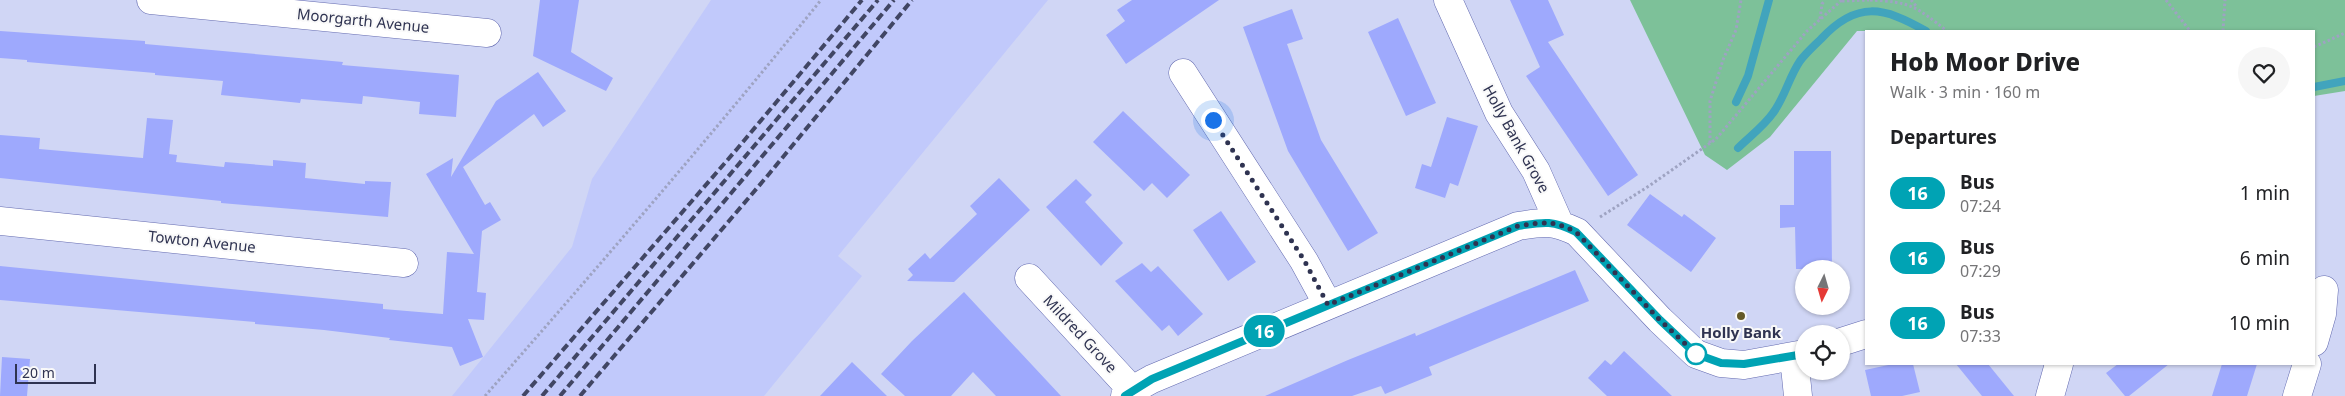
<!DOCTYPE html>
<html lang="en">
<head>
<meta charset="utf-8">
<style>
	:root { --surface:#fff; --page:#f6f6f6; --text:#202124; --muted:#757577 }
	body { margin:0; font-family:"Noto Sans",sans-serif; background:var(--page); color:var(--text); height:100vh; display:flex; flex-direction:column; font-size:19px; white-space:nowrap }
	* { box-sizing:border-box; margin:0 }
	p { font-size:16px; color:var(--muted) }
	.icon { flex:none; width:28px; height:28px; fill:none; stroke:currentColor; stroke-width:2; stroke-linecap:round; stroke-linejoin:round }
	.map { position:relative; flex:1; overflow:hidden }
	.drawer { position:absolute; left:1865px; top:30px; width:450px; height:335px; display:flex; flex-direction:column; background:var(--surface); border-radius:0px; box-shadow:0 1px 4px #0004 }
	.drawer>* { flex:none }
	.badge { padding:0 10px; border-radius:16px; font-size:18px; line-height:32px }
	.needle { width:32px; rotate:185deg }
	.tools { position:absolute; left:1795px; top:260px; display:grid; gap:10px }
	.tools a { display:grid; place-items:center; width:55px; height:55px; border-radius:50%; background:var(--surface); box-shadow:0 1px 4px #0004; font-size:25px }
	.scale { position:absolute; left:15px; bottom:12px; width:81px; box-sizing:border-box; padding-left:5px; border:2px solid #2f3351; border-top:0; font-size:14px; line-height:18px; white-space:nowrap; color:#2f3351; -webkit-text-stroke:4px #f9f9f9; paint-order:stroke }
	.you { position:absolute; width:25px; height:25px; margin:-12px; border:4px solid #fff; border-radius:50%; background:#1a73e8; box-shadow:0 0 0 8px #1a73e833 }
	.map>.badge { position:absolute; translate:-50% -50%; box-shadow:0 0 0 2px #fff }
	h2 { padding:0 25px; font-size:19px; line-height:45px }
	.round { display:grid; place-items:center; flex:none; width:52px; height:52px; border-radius:26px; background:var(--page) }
	.overview { display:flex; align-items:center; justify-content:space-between; height:85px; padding:0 25px }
	h1 { font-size:24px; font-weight:800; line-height:38px }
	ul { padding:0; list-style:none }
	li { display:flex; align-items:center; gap:15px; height:65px; padding:0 25px }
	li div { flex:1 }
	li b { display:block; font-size:19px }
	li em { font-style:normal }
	li .badge { min-width:55px; font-weight:700; text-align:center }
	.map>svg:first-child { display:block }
	.built { fill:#c1c9fb }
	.green { fill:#7dc199 }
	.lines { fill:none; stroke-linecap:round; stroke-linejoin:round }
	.stream { stroke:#41a4bd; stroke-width:8 }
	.building { fill:#9ea9fd }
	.minor-casing { stroke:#636ab0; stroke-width:29 }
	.path { stroke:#9ea3c2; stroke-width:3; stroke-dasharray:2.5 2.5; stroke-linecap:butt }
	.minor { stroke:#fff; stroke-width:28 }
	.rail { stroke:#414664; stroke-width:4; stroke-dasharray:8 4; stroke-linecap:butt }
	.line-casing { stroke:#fff; stroke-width:11 }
	.line { stroke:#00a3b4; stroke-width:8 }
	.walk { stroke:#2f3351; stroke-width:5; stroke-dasharray:0 9 }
	.poi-dot { fill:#655a27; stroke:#f9f9f9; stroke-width:2 }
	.stop-dot { fill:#fff; stroke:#00a3b4; stroke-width:2.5 }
	.labels { text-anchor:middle; stroke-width:4; stroke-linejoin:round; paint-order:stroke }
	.street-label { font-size:15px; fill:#2f3351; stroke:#f9f9f9 }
	.poi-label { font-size:15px; font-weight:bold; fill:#2f3351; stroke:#f9f9f9 }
</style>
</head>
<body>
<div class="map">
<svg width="2345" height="396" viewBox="0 0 2345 396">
	<rect width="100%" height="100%" fill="#d0d6f5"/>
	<path class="built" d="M711,0h337l-210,256 24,20 -98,120h-312l120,-149 20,-68z"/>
	<path class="green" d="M1630,0h715v91l-31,5v-65h-457l-87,106 -43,33 -22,-15z"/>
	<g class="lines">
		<path class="stream" d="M2314,87l31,-6
			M1736,102l12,-26 21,-76
			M1738,148c11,-11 26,-22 35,-35 12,-16 16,-36 27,-52 6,-8 14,-15 21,-22 36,-39 63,-32 105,-8"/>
	</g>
	<path class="building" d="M540,0h39l-8,52 42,26 -7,13 -73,-35z
		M1132,0h87l-93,64 -20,-29 19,-14 -8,-11z
		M1510,0h38l16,35 -16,7 90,133 -30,21 -82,-120 14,-9z
		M1292,9l11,30 -16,5 34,96 57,93 -30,18 -60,-100 -45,-124z
		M1398,18l38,85 -30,13 -38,-84z
		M0,31l145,10v3l198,18 -1,3 117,10 -3,42 -37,-3 1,-12 -57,-6 -1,8 -61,-5 -1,4 -79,-8 2,-14 -68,-6v-2l-128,-11v-2l-27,-2z
		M538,72l28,39 -23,16 -9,-13 -71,53 22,38 5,-3 11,18 -19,11 -5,61 9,1 -2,27 -16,-1 15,38 -23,9 -8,-19 -63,-7 1,-2 -66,-8 -69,-6v-2l-255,-22v-34l383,38v5l60,5 4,-62 27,2 -48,-80 27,-16 -2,19 45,-76z
		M1123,111l67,64 -23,23 -15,-15 -8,8 -51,-49z
		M1447,117l31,9 -20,60 -8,-3 -5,15 -30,-10 7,-24 9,3z
		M147,118l26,2 -4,34 8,1 -1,7 48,5 1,-5 48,4v-6l33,3 -1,15 60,6v-3l26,1 -3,35 -167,-14v-2l-221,-23v-43l40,3 -1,11 104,9z
		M1794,151h37l1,118h-36l-1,-42 -15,1v-23h14z
		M999,178l31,32 -76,72 -47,-1 6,-6 -5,-6 17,-16 5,6 47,-45 -7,-8z
		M1076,179l16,16 -7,7 38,41 -22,23 -55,-59z
		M1650,194l32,23 2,-3 32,24 -25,34 -64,-47z
		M1221,211l35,51 -28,19 -35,-51z
		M1142,263l9,9 7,-6 45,48 -25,22 -9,-11 -7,6 -47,-50z
		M1575,270l14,31 -160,66 3,8 -47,19 -4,-8 -29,10h-87l83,-36 67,-27 1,3z
		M964,292l97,104h-65l-23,-24 -22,24h-46l-24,-22 31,-33z
		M1624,351l48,45h-65l-19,-18 17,-18 6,5z
		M2,357l28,2 -3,37h-27z
		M852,362l35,34h-67z
		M1893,364h20l7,28 -18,4h-31l-6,-26z
		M1956,364h32l26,32h-32z
		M2118,364h51l-40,32h-4l-19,-23z
		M2222,364h35l-10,32h-35z"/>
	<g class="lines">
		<defs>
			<path id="minor" d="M151,0l336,33
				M1448,0l51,113 37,58 23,52
				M1183,73l121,188 24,44
				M0,221l404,42
				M1029,278l103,112
				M1841,342l25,-8
				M2314,342l8,-28 2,-24
				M1794,357l4,39
				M1125,396l7,-6 20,-11 366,-153c26,-4 34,-6 59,6l83,88 36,34 25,9 23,2 60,-11
				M2050,396l9,-32
				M2297,396l10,-32"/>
		</defs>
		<use href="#minor" class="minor-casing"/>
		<path class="path" d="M1870,0c41,2 45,6 77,31
			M1911,0l6,7
			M2166,0l24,31
			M1842,1l27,-1
			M1820,19l2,-15 3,-4
			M2223,31l2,-31
			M2314,47l31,-14
			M1710,143v-42l13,-41 13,-30 5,-30
			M1600,217l49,-31 67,-47 91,-108 35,-31
			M485,396c114,-130 227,-261 336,-396"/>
		<use href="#minor" class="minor"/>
		<path class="rail" d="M523,396l214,-247 125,-149
			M542,396l336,-396
			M560,396l334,-396
			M580,396l189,-222 143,-174"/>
	</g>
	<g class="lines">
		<defs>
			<path id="line" d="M1125,396l27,-17 366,-153c26,-4 34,-6 58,6l84,88 36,34 25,9 23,1 60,-10"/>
		</defs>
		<use href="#line" class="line-casing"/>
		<use href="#line" class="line"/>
		<path class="walk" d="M1213,120l91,140 24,45 190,-79c26,-4 34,-6 58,6l84,88 36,34"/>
	</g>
	<circle class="poi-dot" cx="1741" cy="316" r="5"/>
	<circle class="stop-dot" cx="1696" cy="354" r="10"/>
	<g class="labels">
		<g class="street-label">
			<text transform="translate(363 21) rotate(6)" y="5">Moorgarth Avenue</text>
			<text transform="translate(1516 139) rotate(61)" y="5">Holly Bank Grove</text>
			<text transform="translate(202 242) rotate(6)" y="5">Towton Avenue</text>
			<text transform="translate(1080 334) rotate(47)" y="5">Mildred Grove</text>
		</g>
		<g class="poi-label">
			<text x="1741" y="338">Holly Bank</text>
		</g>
	</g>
</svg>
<div class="tools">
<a><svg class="needle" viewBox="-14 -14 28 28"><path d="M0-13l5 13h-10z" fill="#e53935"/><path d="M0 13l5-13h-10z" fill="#757577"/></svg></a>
<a><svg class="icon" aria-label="locate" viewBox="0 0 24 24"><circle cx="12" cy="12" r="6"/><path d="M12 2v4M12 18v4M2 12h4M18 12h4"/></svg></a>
</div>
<div class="scale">20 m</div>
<div class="you" style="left:1213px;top:120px"></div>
<b class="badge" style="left:1264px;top:331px;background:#00a3b4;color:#fff">16</b>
<section class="drawer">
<div class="overview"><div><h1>Hob Moor Drive</h1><p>Walk · 3 min · 160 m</p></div><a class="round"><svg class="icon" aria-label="heart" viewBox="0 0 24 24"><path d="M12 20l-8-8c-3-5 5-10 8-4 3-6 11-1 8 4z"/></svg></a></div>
<h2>Departures</h2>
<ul>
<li><span class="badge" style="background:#00a3b4;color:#fff">16</span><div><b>Bus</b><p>07:24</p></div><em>1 min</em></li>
<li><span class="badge" style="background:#00a3b4;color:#fff">16</span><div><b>Bus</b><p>07:29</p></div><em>6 min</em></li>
<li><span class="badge" style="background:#00a3b4;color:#fff">16</span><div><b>Bus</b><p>07:33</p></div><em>10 min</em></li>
</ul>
</section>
</div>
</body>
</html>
